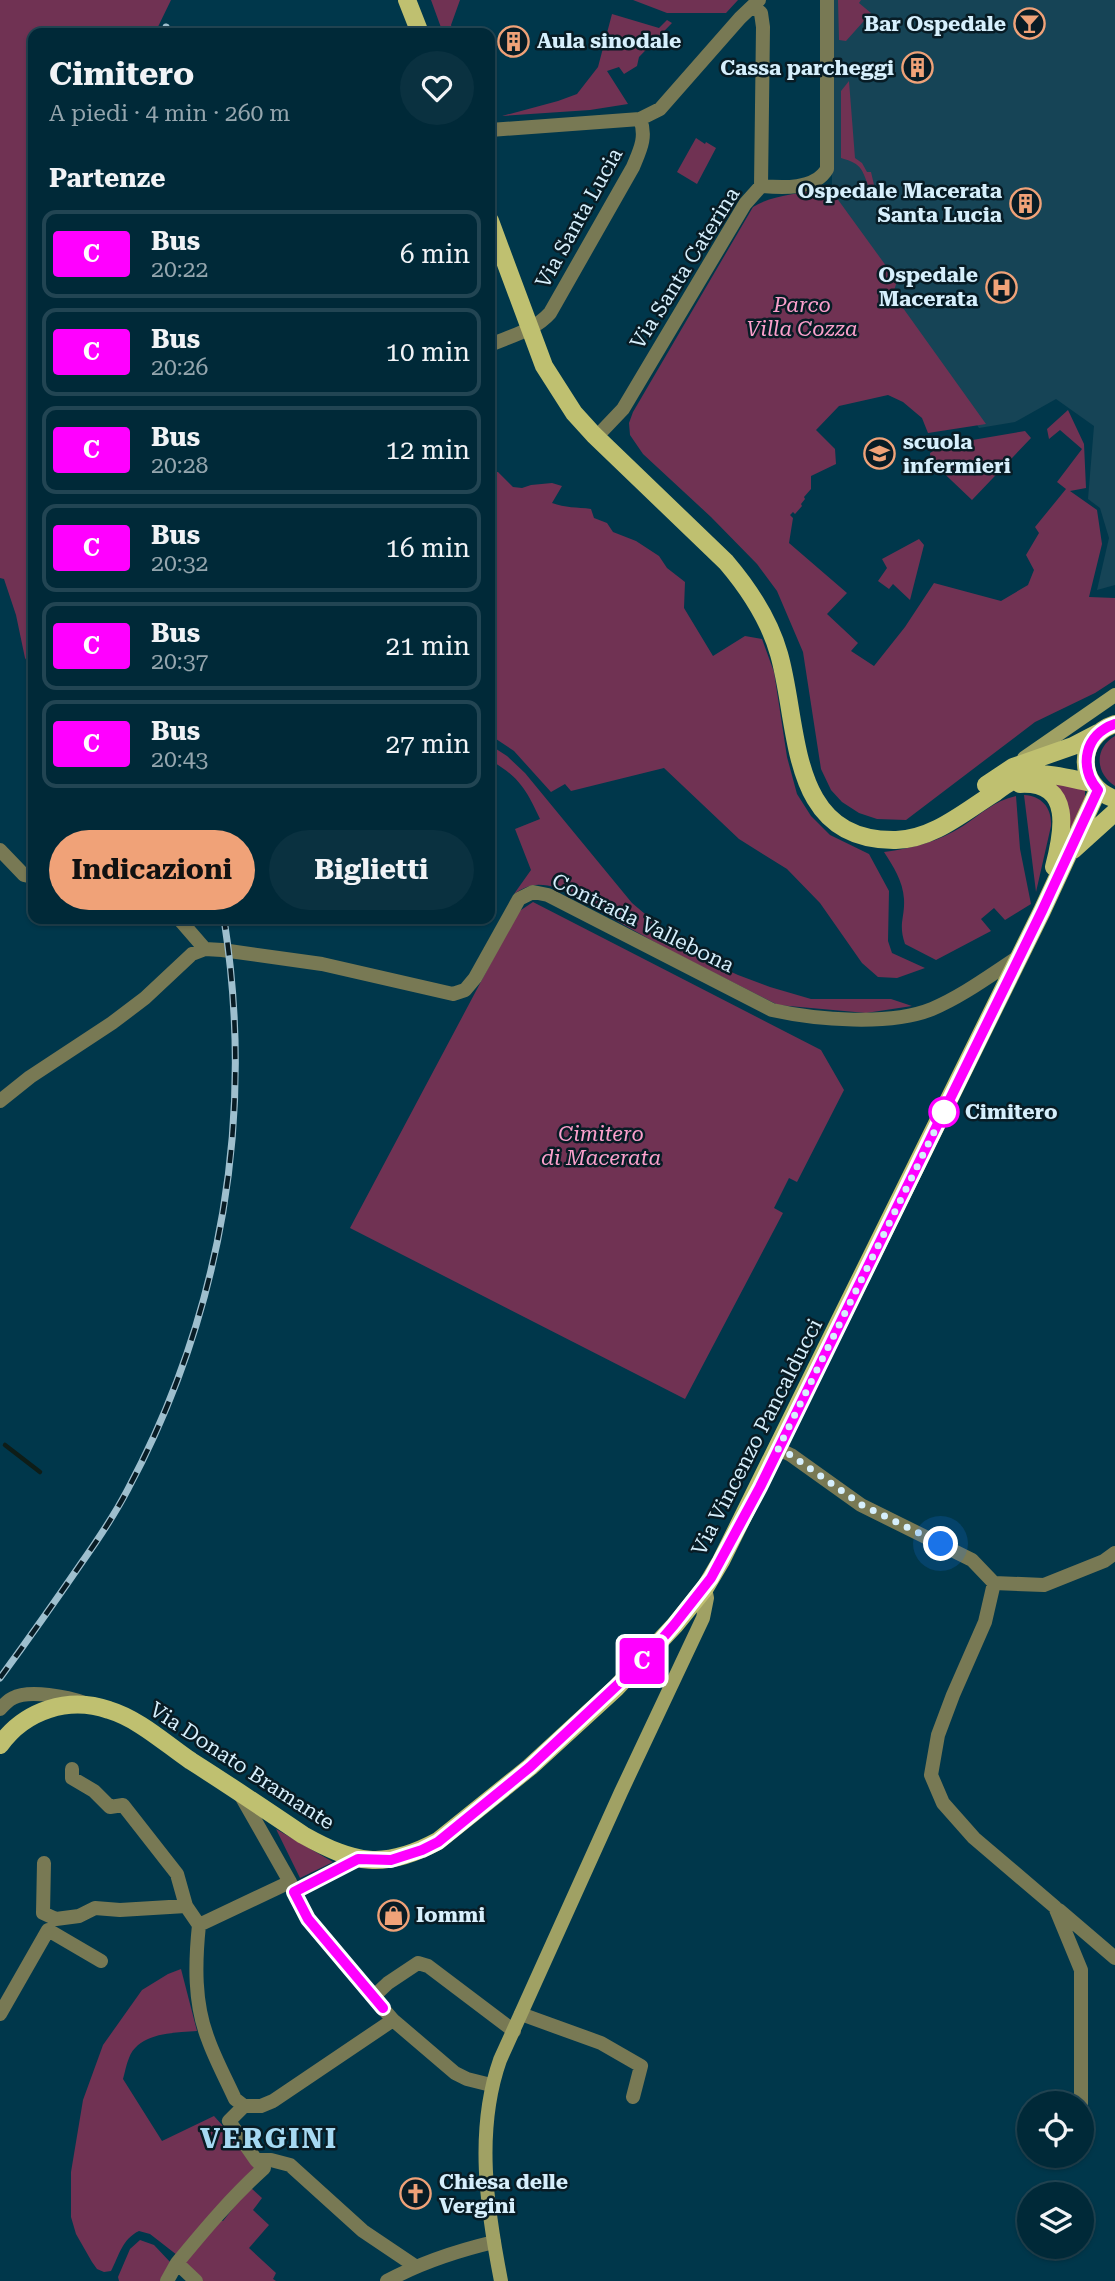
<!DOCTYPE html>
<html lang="it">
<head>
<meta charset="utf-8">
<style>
	:root { --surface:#002938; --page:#0a3140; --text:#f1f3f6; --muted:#95a6ae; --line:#224553; --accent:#f0a278 }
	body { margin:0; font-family:"Roboto Serif",serif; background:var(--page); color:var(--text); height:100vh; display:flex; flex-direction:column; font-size:26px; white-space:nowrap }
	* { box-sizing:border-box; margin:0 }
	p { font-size:23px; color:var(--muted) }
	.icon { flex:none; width:38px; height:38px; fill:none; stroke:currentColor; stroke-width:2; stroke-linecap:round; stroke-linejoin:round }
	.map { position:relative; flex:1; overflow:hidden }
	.details { position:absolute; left:28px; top:28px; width:467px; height:896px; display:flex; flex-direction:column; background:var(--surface); border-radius:14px; box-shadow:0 2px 5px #0004,0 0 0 2px var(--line) }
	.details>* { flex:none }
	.badge { padding:0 14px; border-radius:5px; font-size:24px; line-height:46px }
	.buttons { position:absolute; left:1017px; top:2091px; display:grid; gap:14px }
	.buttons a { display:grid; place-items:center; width:77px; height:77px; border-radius:50%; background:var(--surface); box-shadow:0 2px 5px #0004,0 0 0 2px var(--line); font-size:35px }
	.you { position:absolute; width:35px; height:35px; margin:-18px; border:5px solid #fff; border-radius:50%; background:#1a73e8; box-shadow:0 0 0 10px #1a73e833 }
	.map>.badge { position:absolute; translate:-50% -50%; box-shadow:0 0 0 4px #fff }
	h2 { padding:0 21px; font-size:26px; line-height:63px }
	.round { display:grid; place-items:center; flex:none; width:74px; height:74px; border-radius:37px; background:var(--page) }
	.overview { display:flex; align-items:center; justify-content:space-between; height:119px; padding:0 21px }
	h1 { font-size:33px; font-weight:700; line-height:52px }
	.action { display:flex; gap:14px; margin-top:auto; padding:14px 21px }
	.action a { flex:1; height:80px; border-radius:42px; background:var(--accent); color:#111; font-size:28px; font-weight:700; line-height:80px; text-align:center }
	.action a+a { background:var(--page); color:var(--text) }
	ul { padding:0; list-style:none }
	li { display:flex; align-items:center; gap:21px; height:88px; margin:0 14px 10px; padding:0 7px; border:4px solid var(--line); border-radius:14px }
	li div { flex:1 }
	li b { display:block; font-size:26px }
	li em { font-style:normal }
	li .badge { min-width:77px; font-weight:700; text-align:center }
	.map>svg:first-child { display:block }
	.built { fill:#164456 }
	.green { fill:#703253 }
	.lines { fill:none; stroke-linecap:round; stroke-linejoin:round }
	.stream { stroke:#0e1d18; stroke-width:4.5 }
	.street { stroke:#787954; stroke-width:14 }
	.secondary { stroke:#a0a164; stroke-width:14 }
	.primary { stroke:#bfc070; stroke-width:18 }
	.rail-casing { stroke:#9ebfce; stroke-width:7 }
	.rail { stroke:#081c25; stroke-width:4.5; stroke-dasharray:13; stroke-linecap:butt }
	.line-casing { stroke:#fff; stroke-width:16 }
	.line { stroke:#f0f; stroke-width:10 }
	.walk { stroke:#d6effc; stroke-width:7; stroke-dasharray:0 12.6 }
	.stop-dot { fill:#fff; stroke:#f0f; stroke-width:3.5 }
	.labels { text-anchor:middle; stroke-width:5; stroke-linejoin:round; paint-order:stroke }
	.poi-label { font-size:21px; font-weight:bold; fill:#d6effc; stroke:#081c25; text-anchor:end }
	.street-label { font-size:21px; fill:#d6effc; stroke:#081c25 }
	.park-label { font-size:21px; font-style:italic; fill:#fba0cc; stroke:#081c25 }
	.stop-label { font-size:21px; font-weight:bold; fill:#d6effc; stroke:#081c25; text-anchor:start }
	.district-label { font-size:28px; font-weight:bold; letter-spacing:2px; fill:#a6d9f2; stroke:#081c25 }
</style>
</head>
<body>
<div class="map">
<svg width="1115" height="2281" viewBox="0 0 1115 2281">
	<rect width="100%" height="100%" fill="#00374b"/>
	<path class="built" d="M832,0h283v585l-18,5 12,-52 -9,-30 -12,-9 6,-73 -38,-27 -41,23 -36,6 -27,-43 -63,-87 -57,-101z"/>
	<path class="green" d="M0,0h171l-16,33h-122v638l-8,-13 -9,-43 -12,-36 -4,-1z
		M431,0h29l-9,25 3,8h-11z
		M633,0h105l-12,13h-59z
		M838,0h23l-2,3 12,10 -25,28 -7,-1z
		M612,14l47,14 8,-8 5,3 -33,34 -2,9 -13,8 -5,-7 -12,4 21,33 -38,6 -88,6 56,-15 19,-7 21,-27z
		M849,81l6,77 7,5 5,9h4l4,17 -5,1c-8,-20 -7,-26 -29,-32v-67z
		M696,138l9,6 1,-2 10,6 -19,36 -20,-12z
		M822,188l9,2 66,91 -4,13 93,130 -58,9 -6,-15 -19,-16 -15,-7 -49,11 -23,24 19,19 1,15 -25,12v13l-7,8 1,2 -4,5 1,2 -7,8 -2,-2 -3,3 3,3 -4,25 58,50 -20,21 31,29 -7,8 23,15 31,-39 29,-44 67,18 27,-16 6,-15 -8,-15 13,-22 -4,-6 31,-38 -9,-7 25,-33 -22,-19 -11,9 -2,-10 21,-19 16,34 2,44 -16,3 27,19 5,34 -13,53 26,1v82l-20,13 -60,29 -129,98 -29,-1 -18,-6 -17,-11 -11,-12 -10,-21 -18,-117 -26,-61 -20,-27 -46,-47 -68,-63 -13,-19 -1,-12 4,-11 120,-205c21,-13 46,-12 69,-19z
		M1025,431l6,7 -59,62 -41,-39 -1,-8 13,-8z
		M490,472h8l15,15 9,1 9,-3 21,-2 10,3 -10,17c13,5 25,4 39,6l3,9 13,5 6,9 23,9 23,15 8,12 18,14 -1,26 29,48 32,-20 17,3 12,33 13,85 10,37 14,22 19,19 39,19 20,37 -1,50 4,12 33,15 -28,10 -19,-1 -16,-14 -42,-60 -33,-34 -48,-30 -75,-71 -93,23 -6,-7 -14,8 -37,-41 -24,-16z
		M919,539l5,6 -14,55 -17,-16 -4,5 -11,-8 9,-13 -5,-9z
		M1115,736v50c-20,-13 -21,-38 0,-50z
		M490,745l17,11 18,17 107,130 51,43 31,18 24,11 32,12 41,12h80l21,7 -46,7 -88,-8 -111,-56 -109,-61c-19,-5 -28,-5 -44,6l17,-24 -16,-41 25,-10c-14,-30 -21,-42 -50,-59z
		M1048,781l37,7v10l-14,32 -7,-27z
		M1024,795c18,1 28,13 27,31l-15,66z
		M1016,796l4,53 11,55 -26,16 -11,-12 -13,11 10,12 -55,29 -31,-16c-7,-20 0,-26 -1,-45 -1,-18 -11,-33 -20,-47 29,-4 54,-10 79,-26 18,-12 31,-25 53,-30z
		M533,902l288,148 23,40 -47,92 -8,-4 -15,30 9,5 -98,186 -335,-171 168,-316z
		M276,1829l57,33 -33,16z
		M181,1969l16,62c-23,2 -58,1 -68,27 -3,7 -4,14 -6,21l39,62 52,-25 44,49 -81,90 -27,-21 -11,-3c-17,8 -20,25 -28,40l-7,1 -7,-3 -5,-7 -16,-28 -5,-17v-45l12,-72 20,-55 39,-55 26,-16z
		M250,2187l12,11 -9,12 16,15 -20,23 27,25 -3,6 3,2h-75l-18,-19 33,-43 7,2z
		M140,2240l14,5 17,18 -11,18h-41l-1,-4 12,-28z"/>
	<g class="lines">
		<path class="stream" d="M5,1445l35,27"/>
		<path class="street" d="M753,6l8,7 2,14 -2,159
			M490,130l150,-11 20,-10 80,-91 19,-18
			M490,345c21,-9 45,-15 60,-32l83,-146c7,-17 14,-30 7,-48
			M603,430l20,-21 122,-205 16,-18c21,2 54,4 66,-17v-169
			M0,850l24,25 9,2
			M179,919l26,30
			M0,1101l30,-24 82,-54 33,-25 47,-44 13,-5 17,1 100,14 131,30 12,-4 10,-12 44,-79 14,-7 15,3 224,115c45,10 118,16 160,-1 31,-13 60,-35 88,-53
			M778,1449l13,6 70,50 111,55 22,23 50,2 60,-24 11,-8
			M994,1583l-9,39 -32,73 -15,40 -7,40 12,28 31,35 81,69 26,63v134
			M0,1709c4,-4 8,-9 13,-11 16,-9 55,-1 72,5
			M72,1769v9l22,13 16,16 13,-2 54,69 9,32 13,19 91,-43
			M240,1794l50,88 18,37 65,78 20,23 62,53 12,6 24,6
			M44,1863l-1,50 13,6 23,-3 16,-8 25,2 66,-4
			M294,1892l64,-33
			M1059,1910l56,48
			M199,1925c-4,38 -5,78 9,114 7,20 18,40 27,60l9,7h17l12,-5 120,-81
			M373,1997l15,-14 30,-20 10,3 86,65
			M0,2014l48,-84 53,31
			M521,2014l80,29 40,23 -8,31
			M256,2160h15l19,5 73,66 52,35
			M167,2281l10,-18
			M196,2281l-19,-18c28,-34 55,-66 87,-95l-8,-8 -27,-39 15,-15
			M387,2281c35,-19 69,-30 107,-39"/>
		<path class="secondary" d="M1024,758l91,-63
			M501,2281c-14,-72 -26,-150 -1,-221l121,-268 82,-174 4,-20 -2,-10"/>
		<path class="primary" d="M407,0l13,33
			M490,221l54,145 30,47 20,22 132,127c23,27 43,57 53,92 21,73 8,188 117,186 38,-1 69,-29 100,-48 9,-7 21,-15 33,-17 20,-3 43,4 63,8
			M1115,724c-39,13 -39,62 0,75
			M1020,784c54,-3 43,49 34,83
			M986,785l27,-18 60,-21 25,-13
			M1073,850l42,-38
			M0,1745c25,-35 69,-49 109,-35 30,9 57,34 82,51 38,24 75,49 112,74 52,29 81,35 135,6l92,-74 86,-79 59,-63 30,-37 16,-27 321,-650 56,-121"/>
		<defs>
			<path id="rail" d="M165,33l1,-6
				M0,1678c27,-37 54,-75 80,-113 17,-24 34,-49 48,-76 94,-177 127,-372 96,-570"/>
		</defs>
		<use href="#rail" class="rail-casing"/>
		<use href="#rail" class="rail"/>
	</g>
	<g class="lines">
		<defs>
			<path id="line" d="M383,2008l-75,-89 -14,-27 64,-33 33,1 31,-10 16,-8 92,-75 113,-106 31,-36 37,-47 49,-91 282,-576 56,-121c-20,-23 -13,-56 17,-66"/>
		</defs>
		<use href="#line" class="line-casing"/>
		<use href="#line" class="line"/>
		<path class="walk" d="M941,1544l-79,-39 -71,-50 -13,-6 166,-337"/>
	</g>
	<defs>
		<symbol id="bar-ring" viewBox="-11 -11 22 22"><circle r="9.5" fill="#081c25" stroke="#f0a278" stroke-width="1.5"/><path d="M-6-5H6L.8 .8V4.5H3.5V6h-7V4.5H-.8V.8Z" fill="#f0a278"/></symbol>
		<symbol id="building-ring" viewBox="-11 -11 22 22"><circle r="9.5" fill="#081c25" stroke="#f0a278" stroke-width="1.5"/><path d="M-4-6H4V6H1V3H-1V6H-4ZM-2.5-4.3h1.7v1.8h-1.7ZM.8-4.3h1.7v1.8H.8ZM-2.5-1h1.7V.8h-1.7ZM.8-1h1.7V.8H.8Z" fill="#f0a278"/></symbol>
		<symbol id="hospital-ring" viewBox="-11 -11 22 22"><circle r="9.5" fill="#081c25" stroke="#f0a278" stroke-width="1.5"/><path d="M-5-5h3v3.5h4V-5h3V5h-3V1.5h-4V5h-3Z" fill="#f0a278"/></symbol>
		<symbol id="school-ring" viewBox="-11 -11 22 22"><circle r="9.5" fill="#081c25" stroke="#f0a278" stroke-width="1.5"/><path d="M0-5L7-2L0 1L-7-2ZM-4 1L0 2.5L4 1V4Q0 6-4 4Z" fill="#f0a278"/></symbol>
		<symbol id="shop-ring" viewBox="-11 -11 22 22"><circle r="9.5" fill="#081c25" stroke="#f0a278" stroke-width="1.5"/><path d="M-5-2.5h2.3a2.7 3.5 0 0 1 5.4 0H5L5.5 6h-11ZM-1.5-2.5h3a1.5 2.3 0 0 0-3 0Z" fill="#f0a278"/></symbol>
		<symbol id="church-ring" viewBox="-11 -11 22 22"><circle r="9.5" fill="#081c25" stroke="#f0a278" stroke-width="1.5"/><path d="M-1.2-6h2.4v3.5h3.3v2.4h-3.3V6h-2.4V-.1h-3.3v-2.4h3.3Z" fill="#f0a278"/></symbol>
	</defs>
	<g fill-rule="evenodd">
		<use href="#bar-ring" x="1012" y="6" width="35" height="35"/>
		<use href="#building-ring" x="496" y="24" width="35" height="35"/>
		<use href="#building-ring" x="900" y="50" width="35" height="35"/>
		<use href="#building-ring" x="1008" y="186" width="35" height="35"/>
		<use href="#hospital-ring" x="984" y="270" width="35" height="35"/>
		<use href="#school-ring" x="862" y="436" width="35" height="35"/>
		<use href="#shop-ring" x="376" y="1898" width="35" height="35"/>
		<use href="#church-ring" x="398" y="2176" width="35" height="35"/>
	</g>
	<circle class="stop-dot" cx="944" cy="1112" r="14"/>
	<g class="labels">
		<g class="poi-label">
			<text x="1006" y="31">Bar Ospedale</text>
			<text x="537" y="48" text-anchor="start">Aula sinodale</text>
			<text x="894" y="75">Cassa parcheggi</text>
			<text x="1002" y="198">Ospedale Macerata<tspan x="1002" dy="24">Santa Lucia</tspan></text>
			<text x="978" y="282">Ospedale<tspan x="978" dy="24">Macerata</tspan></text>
			<text x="903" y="449" text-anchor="start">scuola<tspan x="903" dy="24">infermieri</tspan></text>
			<text x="416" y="1922" text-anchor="start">Iommi</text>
			<text x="439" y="2189" text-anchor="start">Chiesa delle<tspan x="439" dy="24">Vergini</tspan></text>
		</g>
		<g class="street-label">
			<text transform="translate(579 218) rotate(-61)" y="7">Via Santa Lucia</text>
			<text transform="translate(685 268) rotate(-58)" y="7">Via Santa Caterina</text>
			<text transform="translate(643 923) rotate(26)" y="7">Contrada Vallebona</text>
			<text transform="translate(757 1437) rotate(-63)" y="7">Via Vincenzo Pancalducci</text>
			<text transform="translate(242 1766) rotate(33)" y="7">Via Donato Bramante</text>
		</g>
		<g class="park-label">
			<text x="802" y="312">Parco<tspan x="802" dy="24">Villa Cozza</tspan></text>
			<text x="601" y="1141">Cimitero<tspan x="601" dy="24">di Macerata</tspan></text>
		</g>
		<g class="stop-label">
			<text x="965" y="1119">Cimitero</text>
		</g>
		<g class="district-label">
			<text x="269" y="2148">VERGINI</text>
		</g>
	</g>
</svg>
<div class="buttons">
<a><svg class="icon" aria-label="locate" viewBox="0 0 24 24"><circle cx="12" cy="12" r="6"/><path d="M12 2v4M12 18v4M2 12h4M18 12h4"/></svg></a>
<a><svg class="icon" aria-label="layers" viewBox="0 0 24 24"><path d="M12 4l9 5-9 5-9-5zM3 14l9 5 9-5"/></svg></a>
</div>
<div class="you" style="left:941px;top:1544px"></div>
<b class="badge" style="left:642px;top:1661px;background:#f0f;color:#fff">C</b>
<section class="details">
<div class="overview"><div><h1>Cimitero</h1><p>A piedi · 4 min · 260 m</p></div><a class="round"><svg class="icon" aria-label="heart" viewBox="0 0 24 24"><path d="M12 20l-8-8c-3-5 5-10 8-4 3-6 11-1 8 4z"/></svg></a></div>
<h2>Partenze</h2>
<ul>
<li><span class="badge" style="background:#f0f;color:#fff">C</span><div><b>Bus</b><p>20:22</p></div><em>6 min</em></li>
<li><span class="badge" style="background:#f0f;color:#fff">C</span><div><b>Bus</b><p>20:26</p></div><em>10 min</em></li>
<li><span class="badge" style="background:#f0f;color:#fff">C</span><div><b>Bus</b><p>20:28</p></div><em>12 min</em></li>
<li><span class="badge" style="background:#f0f;color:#fff">C</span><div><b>Bus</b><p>20:32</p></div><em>16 min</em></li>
<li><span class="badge" style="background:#f0f;color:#fff">C</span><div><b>Bus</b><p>20:37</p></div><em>21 min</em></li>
<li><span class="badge" style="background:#f0f;color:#fff">C</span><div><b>Bus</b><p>20:43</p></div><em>27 min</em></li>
</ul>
<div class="action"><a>Indicazioni</a><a>Biglietti</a></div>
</section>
</div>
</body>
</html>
